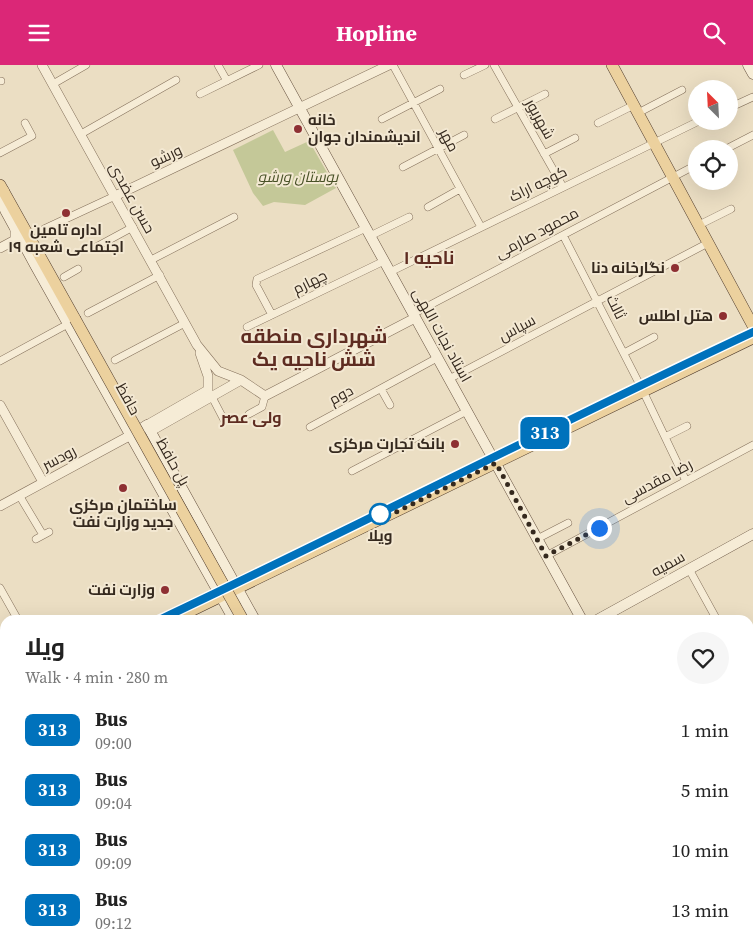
<!DOCTYPE html>
<html lang="en">
<head>
<meta charset="utf-8">
<style>
	:root { --surface:#fff; --page:#f6f6f6; --text:#222; --muted:#767676; --accent:#db2777 }
	body { margin:0; font-family:"Source Serif 4",Cairo,serif; background:var(--page); color:var(--text); height:100vh; display:flex; flex-direction:column; font-size:19px; white-space:nowrap }
	* { box-sizing:border-box; margin:0 }
	p { font-size:16px; color:var(--muted) }
	.icon { flex:none; width:28px; height:28px; fill:none; stroke:currentColor; stroke-width:2; stroke-linecap:round; stroke-linejoin:round }
	.map { position:relative; flex:1; overflow:hidden }
	.panel { position:absolute; left:0px; top:550px; width:754px; height:335px; display:flex; flex-direction:column; background:var(--surface); border-radius:15px 15px 0 0; box-shadow:0 5px 20px #0002 }
	.panel>* { flex:none }
	.badge { padding:0 10px; border-radius:8px; font-size:18px; line-height:32px }
	.needle { width:32px; rotate:336deg }
	.fabs { position:absolute; left:688px; top:15px; display:grid; gap:10px }
	.fabs a { display:grid; place-items:center; width:50px; height:50px; border-radius:50%; background:var(--surface); box-shadow:0 5px 20px #0002; font-size:25px }
	.you { position:absolute; width:25px; height:25px; margin:-12px; border:4px solid #fff; border-radius:50%; background:#1a73e8; box-shadow:0 0 0 8px #1a73e833 }
	.map>.badge { position:absolute; translate:-50% -50%; box-shadow:0 0 0 2px #fff }
	.round { display:grid; place-items:center; flex:none; width:52px; height:52px; border-radius:26px; background:var(--page) }
	.summary { display:flex; align-items:center; justify-content:space-between; height:85px; padding:0 25px }
	h1 { font-size:24px; font-weight:700; line-height:38px }
	ul { padding:0; list-style:none }
	li { display:flex; align-items:center; gap:15px; height:60px; padding:0 25px }
	li div { flex:1 }
	li b { display:block; font-size:19px }
	li em { font-style:normal }
	li .badge { min-width:55px; font-weight:700; text-align:center }
	header { display:flex; justify-content:space-between; align-items:center; height:65px; padding:0 25px; background:var(--accent); color:#fff; font-size:22px; font-weight:700 }
	.map>svg:first-child { display:block }
	.green { fill:#c4c898 }
	.lines { fill:none; stroke-linecap:round; stroke-linejoin:round }
	.minor-casing { stroke:#84705b; stroke-width:8 }
	.tertiary-casing { stroke:#84705b; stroke-width:10 }
	.secondary-casing { stroke:#66513f; stroke-width:11 }
	.primary-casing { stroke:#523e2f; stroke-width:12 }
	.minor { stroke:#f6ecd6; stroke-width:7 }
	.tertiary { stroke:#f6ecd6; stroke-width:9 }
	.secondary { stroke:#f6ecd6; stroke-width:10 }
	.primary { stroke:#ecd19e; stroke-width:11 }
	.primary-bridge-casing { stroke:#523e2f; stroke-width:12; stroke-linecap:butt }
	.primary-bridge { stroke:#ecd19e; stroke-width:11 }
	.line-casing { stroke:#fff; stroke-width:11 }
	.line { stroke:#0072bc; stroke-width:8 }
	.walk { stroke:#35291e; stroke-width:5; stroke-dasharray:0 9 }
	.poi-dot { fill:#8e3033; stroke:#f3e8d2; stroke-width:2 }
	.stop-dot { fill:#fff; stroke:#0072bc; stroke-width:2.5 }
	.labels { text-anchor:middle; stroke-width:4; stroke-linejoin:round; paint-order:stroke }
	.street-label { font-size:15px; fill:#35291e; stroke:#f3e8d2 }
	.poi-label { font-size:15px; font-weight:bold; fill:#35291e; stroke:#f3e8d2; text-anchor:end }
	.park-label { font-size:15px; font-style:italic; fill:#475026; stroke:#f3e8d2 }
	.stop-label { font-size:15px; font-weight:bold; fill:#35291e; stroke:#f3e8d2 }
	.neighbourhood-label { font-size:16px; font-weight:bold; fill:#5e2c21; stroke:#f3e8d2 }
	.quarter-label { font-size:18px; font-weight:bold; fill:#5e2c21; stroke:#f3e8d2 }
	.district-label { font-size:20px; font-weight:bold; fill:#5e2c21; stroke:#f3e8d2 }
</style>
</head>
<body>
<header><svg class="icon" aria-label="menu" viewBox="0 0 24 24"><path d="M4 6h16M4 12h16M4 18h16"/></svg>Hopline<svg class="icon" aria-label="search" viewBox="0 0 24 24"><circle cx="10" cy="10" r="6"/><path d="M15 15l6 6"/></svg></header>
<div class="map">
<svg width="753" height="885" viewBox="0 0 753 885">
	<rect width="100%" height="100%" fill="#ebdec3"/>
	<path class="green" d="M273,65l12,22 24,-11 27,47 -31,17 -31,-3 -11,4 -10,-13 -20,-43z
		M264,880h42l2,5h-54z
		M308,880h22l1,2 -8,3h-13z"/>
	<g class="lines">
		<defs>
			<path id="minor" d="M218,0l9,16
				M393,0l88,162
				M494,0l69,122
				M464,10l21,-10
				M0,16h1
				M53,19l33,-19
				M200,29l59,-29
				M729,43l24,-11
				M638,48l44,-23
				M382,54l58,-30
				M495,54l50,-25
				M598,58l36,-18
				M81,69l95,-54
				M726,84l27,-14
				M0,88l32,-17 -7,-13
				M544,89l31,-16
				M403,102l61,-32
				M428,142l32,-18
				M699,160l32,-16
				M44,164l71,-33
				M563,170l80,156 43,90
				M370,171l39,-19
				M96,182l37,-20
				M151,195l83,-43
				M390,207l309,-151
				M64,212l14,-8
				M88,248l72,-38
				M413,249l283,-149
				M272,250l-16,-30 1,-6 109,-51
				M247,262l137,-66
				M624,288l30,-16
				M115,295l70,-37
				M0,296l68,-37
				M449,314l259,-136
				M381,324l9,16
				M212,332l12,23
				M249,349l13,-7 3,-11
				M310,362l127,-69
				M665,372l22,-11
				M352,406l115,-60
				M19,430l24,40
				M36,474l13,-7
				M537,474l31,-16
				M546,491l207,-111
				M689,504l28,51
				M0,523l18,32
				M749,596l4,-2
				M0,701l5,10
				M595,880l3,5
				M675,880l2,5
				M493,885l9,-5
				M627,885l9,-5"/>
			<path id="tertiary" d="M42,0l155,280 21,26 23,9 24,16 150,-78
				M115,131l274,-131
				M0,183l15,-8v-12
				M0,340l43,77
				M147,360l61,-35v-14l-8,-23
				M151,366l90,-51
				M0,441l131,-71
				M749,703l4,-2
				M0,829l5,-4"/>
			<path id="secondary" d="M276,0l306,555
				M748,0l5,9
				M4,126l-2,10 3,9 30,55 199,355
				M132,370l15,-10 108,195
				M597,555l156,-86
				M749,862l4,8
				M417,880l3,5"/>
			<path id="primary" d="M612,0l141,261
				M0,120l75,134
				M172,555l581,-282
				M0,637l5,-3
				M425,880l3,5"/>
		</defs>
		<use href="#minor" class="minor-casing"/>
		<use href="#tertiary" class="tertiary-casing"/>
		<use href="#secondary" class="secondary-casing"/>
		<use href="#primary" class="primary-casing"/>
		<use href="#minor" class="minor"/>
		<use href="#tertiary" class="tertiary"/>
		<use href="#secondary" class="secondary"/>
		<use href="#primary" class="primary"/>
		<defs>
			<path id="primary-bridge" d="M75,254l168,301"/>
		</defs>
		<use href="#primary-bridge" class="primary-bridge-casing"/>
		<use href="#primary-bridge" class="primary-bridge"/>
	</g>
	<g class="lines">
		<defs>
			<path id="line" d="M159,555c199,-94 395,-195 594,-288"/>
		</defs>
		<use href="#line" class="line-casing"/>
		<use href="#line" class="line"/>
		<path class="walk" d="M380,449l8,2 108,-53 50,93 53,-28"/>
	</g>
	<g class="poi-dot">
		<circle cx="298" cy="64" r="5"/>
		<circle cx="66" cy="148" r="5"/>
		<circle cx="675" cy="203" r="5"/>
		<circle cx="723" cy="251" r="5"/>
		<circle cx="455" cy="379" r="5"/>
		<circle cx="123" cy="423" r="5"/>
		<circle cx="165" cy="525" r="5"/>
	</g>
	<circle class="stop-dot" cx="380" cy="449" r="10"/>
	<g class="labels">
		<g class="street-label">
			<text transform="translate(540 54) rotate(61)" y="5">شهریور</text>
			<text transform="translate(449 75) rotate(62)" y="5">مهر</text>
			<text transform="translate(166 91) rotate(-25)" y="5">ورشو</text>
			<text transform="translate(538 119) rotate(-26)" y="5">کوچه اراک</text>
			<text transform="translate(132 133) rotate(61)" y="5">حسن عضدی</text>
			<text transform="translate(537 168) rotate(-28)" y="5">محمود صارمی</text>
			<text transform="translate(310 217) rotate(-26)" y="5">چهارم</text>
			<text transform="translate(616 242) rotate(63)" y="5">ثالث</text>
			<text transform="translate(517 263) rotate(-28)" y="5">سپاس</text>
			<text transform="translate(442 270) rotate(61)" y="5">استاد نجات اللهی</text>
			<text transform="translate(341 330) rotate(-28)" y="5">دوم</text>
			<text transform="translate(128 334) rotate(61)" y="5">حافظ</text>
			<text transform="translate(59 393) rotate(-28)" y="5">رودسر</text>
			<text transform="translate(173 397) rotate(61)" y="5">پل حافظ</text>
			<text transform="translate(657 416) rotate(-28)" y="5">رضا مقدسی</text>
			<text transform="translate(668 499) rotate(-29)" y="5">سمیه</text>
		</g>
		<g class="poi-label">
			<text x="308" y="60" text-anchor="start">خانه<tspan x="308" dy="17">اندیشمندان جوان</tspan></text>
			<text x="66" y="170" text-anchor="middle">اداره تامین<tspan x="66" dy="17">اجتماعی شعبه ۱۹</tspan></text>
			<text x="665" y="208">نگارخانه دنا</text>
			<text x="713" y="256">هتل اطلس</text>
			<text x="445" y="384">بانک تجارت مرکزی</text>
			<text x="123" y="445" text-anchor="middle">ساختمان مرکزی<tspan x="123" dy="17">جدید وزارت نفت</tspan></text>
			<text x="155" y="530">وزارت نفت</text>
		</g>
		<g class="park-label">
			<text x="298" y="117">بوستان ورشو</text>
		</g>
		<g class="stop-label">
			<text x="380" y="476">ویلا</text>
		</g>
		<g class="neighbourhood-label">
			<text x="251" y="358">ولی عصر</text>
		</g>
		<g class="quarter-label">
			<text x="429" y="199">ناحیه ۱</text>
		</g>
		<g class="district-label">
			<text x="314" y="278">شهرداری منطقه<tspan x="314" dy="23">شش ناحیه یک</tspan></text>
		</g>
	</g>
</svg>
<div class="fabs">
<a><svg class="needle" viewBox="-14 -14 28 28"><path d="M0-13l5 13h-10z" fill="#e53935"/><path d="M0 13l5-13h-10z" fill="#767676"/></svg></a>
<a><svg class="icon" aria-label="locate" viewBox="0 0 24 24"><circle cx="12" cy="12" r="6"/><path d="M12 2v4M12 18v4M2 12h4M18 12h4"/></svg></a>
</div>
<div class="you" style="left:599px;top:463px"></div>
<b class="badge" style="left:545px;top:368px;background:#0072bc;color:#fff">313</b>
<section class="panel">
<div class="summary"><div><h1>ویلا</h1><p>Walk · 4 min · 280 m</p></div><a class="round"><svg class="icon" aria-label="heart" viewBox="0 0 24 24"><path d="M12 20l-8-8c-3-5 5-10 8-4 3-6 11-1 8 4z"/></svg></a></div>
<ul>
<li><span class="badge" style="background:#0072bc;color:#fff">313</span><div><b>Bus</b><p>09:00</p></div><em>1 min</em></li>
<li><span class="badge" style="background:#0072bc;color:#fff">313</span><div><b>Bus</b><p>09:04</p></div><em>5 min</em></li>
<li><span class="badge" style="background:#0072bc;color:#fff">313</span><div><b>Bus</b><p>09:09</p></div><em>10 min</em></li>
<li><span class="badge" style="background:#0072bc;color:#fff">313</span><div><b>Bus</b><p>09:12</p></div><em>13 min</em></li>
</ul>
</section>
</div>
</body>
</html>
